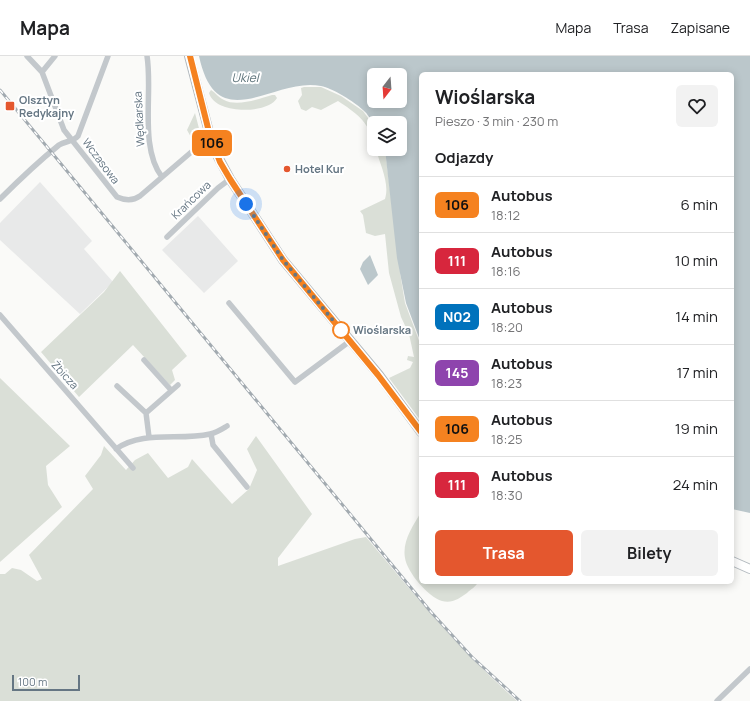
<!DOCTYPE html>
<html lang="pl">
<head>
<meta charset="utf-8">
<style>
	:root { --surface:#fff; --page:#f2f2f2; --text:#202124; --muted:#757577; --line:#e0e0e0; --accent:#e4572e }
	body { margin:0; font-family:Manrope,sans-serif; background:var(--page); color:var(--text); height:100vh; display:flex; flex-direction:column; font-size:15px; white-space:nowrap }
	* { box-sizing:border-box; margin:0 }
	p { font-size:13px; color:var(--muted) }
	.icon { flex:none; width:22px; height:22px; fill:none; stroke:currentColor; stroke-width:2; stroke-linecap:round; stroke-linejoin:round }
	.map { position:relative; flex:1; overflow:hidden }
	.side { position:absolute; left:419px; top:16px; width:315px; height:512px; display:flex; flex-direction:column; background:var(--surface); border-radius:6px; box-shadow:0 2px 10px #0003 }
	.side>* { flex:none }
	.badge { padding:0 8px; border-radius:6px; font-size:14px; line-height:26px }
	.needle { width:26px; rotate:197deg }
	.controls { position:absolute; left:367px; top:12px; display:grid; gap:8px }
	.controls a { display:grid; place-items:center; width:40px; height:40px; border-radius:6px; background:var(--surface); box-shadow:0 2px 10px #0003; font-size:20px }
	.scale { position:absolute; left:12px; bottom:10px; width:68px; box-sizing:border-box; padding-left:4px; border:2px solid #657683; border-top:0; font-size:11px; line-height:14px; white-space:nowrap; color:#657683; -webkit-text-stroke:3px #fff; paint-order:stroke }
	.you { position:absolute; width:20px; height:20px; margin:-10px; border:3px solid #fff; border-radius:50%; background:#1a73e8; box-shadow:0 0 0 6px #1a73e833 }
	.map>.badge { position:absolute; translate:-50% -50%; box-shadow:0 0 0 2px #fff }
	h2 { padding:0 16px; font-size:15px; line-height:36px }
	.round { display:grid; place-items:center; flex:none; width:42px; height:42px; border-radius:6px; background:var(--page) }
	.summary { display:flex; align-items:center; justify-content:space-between; height:68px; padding:0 16px }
	h1 { font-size:19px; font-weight:700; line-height:30px }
	.cta { display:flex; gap:8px; margin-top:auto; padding:8px 16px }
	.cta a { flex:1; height:46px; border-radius:6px; background:var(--accent); color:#fff; font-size:16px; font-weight:700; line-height:46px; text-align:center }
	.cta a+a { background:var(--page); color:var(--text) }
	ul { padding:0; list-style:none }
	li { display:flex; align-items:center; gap:12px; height:56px; padding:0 16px; border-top:1px solid var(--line) }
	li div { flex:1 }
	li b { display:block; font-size:15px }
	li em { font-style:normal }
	li .badge { min-width:44px; font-weight:700; text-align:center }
	header { display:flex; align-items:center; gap:24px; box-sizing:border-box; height:56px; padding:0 20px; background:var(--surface); border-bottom:1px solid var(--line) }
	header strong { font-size:19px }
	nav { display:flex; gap:22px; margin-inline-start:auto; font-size:14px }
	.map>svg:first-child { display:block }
	.built { fill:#e8e9e9 }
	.green { fill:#dadfd7 }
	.water { fill:#bbc7cb; fill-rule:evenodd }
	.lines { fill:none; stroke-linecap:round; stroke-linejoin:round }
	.secondary-casing { stroke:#b3babf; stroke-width:10 }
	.street { stroke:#c3c8cc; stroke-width:5.5 }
	.secondary { stroke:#fff; stroke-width:8 }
	.rail-casing { stroke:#a2aab0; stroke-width:3 }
	.rail { stroke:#fff; stroke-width:1.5; stroke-dasharray:4.5; stroke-linecap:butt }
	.line-casing { stroke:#fff; stroke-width:9 }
	.line { stroke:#f58220; stroke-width:6 }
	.walk { stroke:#657683; stroke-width:4; stroke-dasharray:0 7.2 }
	.poi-dot { fill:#e4572e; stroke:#fff; stroke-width:1.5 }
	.stop-dot { fill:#fff; stroke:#f58220; stroke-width:2 }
	.labels { text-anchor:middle; stroke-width:4; stroke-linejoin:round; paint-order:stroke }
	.poi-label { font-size:11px; font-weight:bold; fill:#657683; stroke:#fff; text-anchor:start }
	.street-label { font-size:11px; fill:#657683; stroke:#fff }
	.stop-label { font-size:11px; font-weight:bold; fill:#657683; stroke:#fff; text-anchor:start }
	.water-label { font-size:12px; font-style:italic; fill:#60757c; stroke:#fff }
</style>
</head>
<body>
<header>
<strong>Mapa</strong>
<nav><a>Mapa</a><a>Trasa</a><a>Zapisane</a></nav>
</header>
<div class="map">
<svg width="750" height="645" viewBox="0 0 750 645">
	<rect width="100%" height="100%" fill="#fafaf8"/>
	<path class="built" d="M40,126l52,59 -8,8 29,33 -33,32 -80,-74v-17z
		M198,160l40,45 -34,32 -42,-43z"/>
	<path class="green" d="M304,31h17l20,9 22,15 11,15v16c-7,-22 -18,-29 -36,-41l-17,9 -9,-3 -6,4 -5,-2 -3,-8 4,-6 -1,-7z
		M211,34c5,3 8,8 13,10 13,7 35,-1 48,-5h3l2,3c-8,16 -62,17 -68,-5z
		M195,57l7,27 -3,1 -7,-2 -5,-9z
		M376,93h9l16,130 4,24 16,43v75l-32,-43 21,-10 3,-6 -6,-2 1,-4 6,1 -5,-23 -8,-17 -12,-44 -4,-39 -10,2 -9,-3 -3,-18 -3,-4 25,-12c5,-16 -5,-34 -9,-50z
		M120,215l67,85 -15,14 3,10 -5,5 -37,-40 -54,52 -38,-45 63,-60z
		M0,322l70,68 -24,20 2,19 14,22 -62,55z
		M256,380l56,78 -34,44v8l77,-27 11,-2c48,57 94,114 151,164h-517v-127h5l7,-6 9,2 16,11 5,-2 -13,-24 64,-66 -8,-13 16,-21 3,-9 22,24 9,-10 13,-7 20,25 20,-11 4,-8 40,45 17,-15 8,-19 -10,-21z
		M421,456v70h57c-2,5 -7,7 -11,11 -7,5 -15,11 -25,8 -14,-4 -35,-29 -37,-43 -3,-17 8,-32 16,-46z"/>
	<path class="water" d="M199,0h551v457l-18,-4v-435h-311v269l-15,-40 -9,-45 -12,-109h15v-26h-26v2c-3,-5 -6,-11 -11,-15 -8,-8 -31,-22 -42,-24 -47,-10 -104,54 -122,-30zM374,19h26v26h-26z
		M370,199l8,20 -10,10 -8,-16 3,-7z"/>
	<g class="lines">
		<defs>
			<path id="secondary" d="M189,0l21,80 7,19 13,24 53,81 96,115 42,57
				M732,505l18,8"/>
		</defs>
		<use href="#secondary" class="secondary-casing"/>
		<path class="street" d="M27,0l15,16 22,58 53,67c9,4 16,4 23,-1l70,-60
			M147,0c6,36 -8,91 15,121
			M42,16l13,-16
			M0,143c19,-19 38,-37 59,-54 6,-4 14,-3 19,-9l30,-80
			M167,181l51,-49 12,-9
			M229,247l66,79 55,-41
			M0,259l133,153
			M144,304l27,30
			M117,330l29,27
			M211,378l2,11 34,42
			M149,381l-3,-24 32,-28
			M116,393c27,-19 63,-8 94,-15 6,-1 12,-5 17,-8
			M717,645l33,-32"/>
		<use href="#secondary" class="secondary"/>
		<defs>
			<path id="rail" d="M0,34l431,522 41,45 48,44"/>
		</defs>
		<use href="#rail" class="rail-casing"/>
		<use href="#rail" class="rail"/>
	</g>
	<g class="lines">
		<defs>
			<path id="line" d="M190,0l20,80 10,26 10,17 53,81 95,115 43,57"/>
		</defs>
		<use href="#line" class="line-casing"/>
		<use href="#line" class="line"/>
		<path class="walk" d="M246,148l37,56 58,70"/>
	</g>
	<g class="poi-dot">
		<rect x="5" y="45" width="10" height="10" rx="2"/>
		<circle cx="287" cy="113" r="4"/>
	</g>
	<circle class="stop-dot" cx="341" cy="274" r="8"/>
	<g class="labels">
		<g class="poi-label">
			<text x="19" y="48">Olsztyn<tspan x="19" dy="13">Redykajny</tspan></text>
			<text x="295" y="117">Hotel Kur</text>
		</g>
		<g class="street-label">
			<text transform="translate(139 63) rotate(-93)" y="4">Wędkarska</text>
			<text transform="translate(101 105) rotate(53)" y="4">Wczasowa</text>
			<text transform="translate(191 144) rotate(-44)" y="4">Krańcowa</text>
			<text transform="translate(65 319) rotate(48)" y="4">Żbicza</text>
		</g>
		<g class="stop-label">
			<text x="353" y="278">Wioślarska</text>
		</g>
		<g class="water-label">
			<text x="245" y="26">Ukiel</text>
		</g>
	</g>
</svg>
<div class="controls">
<a><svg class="needle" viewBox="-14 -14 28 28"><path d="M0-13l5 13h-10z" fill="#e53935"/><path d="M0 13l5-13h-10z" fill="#757577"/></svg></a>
<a><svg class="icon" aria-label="layers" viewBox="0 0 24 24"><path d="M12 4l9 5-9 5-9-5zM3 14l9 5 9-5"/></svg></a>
</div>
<div class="scale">100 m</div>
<div class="you" style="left:246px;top:148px"></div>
<b class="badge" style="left:212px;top:87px;background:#f58220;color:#111">106</b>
<section class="side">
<div class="summary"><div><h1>Wioślarska</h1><p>Pieszo · 3 min · 230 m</p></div><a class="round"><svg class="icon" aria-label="heart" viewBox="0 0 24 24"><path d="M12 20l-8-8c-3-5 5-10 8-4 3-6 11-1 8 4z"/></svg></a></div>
<h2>Odjazdy</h2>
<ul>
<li><span class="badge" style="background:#f58220;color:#111">106</span><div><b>Autobus</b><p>18:12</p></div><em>6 min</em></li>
<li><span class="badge" style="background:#d7263d;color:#fff">111</span><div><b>Autobus</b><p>18:16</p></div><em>10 min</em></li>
<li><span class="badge" style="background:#0072bc;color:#fff">N02</span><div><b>Autobus</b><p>18:20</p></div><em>14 min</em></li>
<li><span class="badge" style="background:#8e44ad;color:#fff">145</span><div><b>Autobus</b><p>18:23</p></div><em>17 min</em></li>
<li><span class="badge" style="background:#f58220;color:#111">106</span><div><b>Autobus</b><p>18:25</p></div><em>19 min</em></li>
<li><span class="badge" style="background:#d7263d;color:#fff">111</span><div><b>Autobus</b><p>18:30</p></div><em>24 min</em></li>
</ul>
<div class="cta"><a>Trasa</a><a>Bilety</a></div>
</section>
</div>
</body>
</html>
